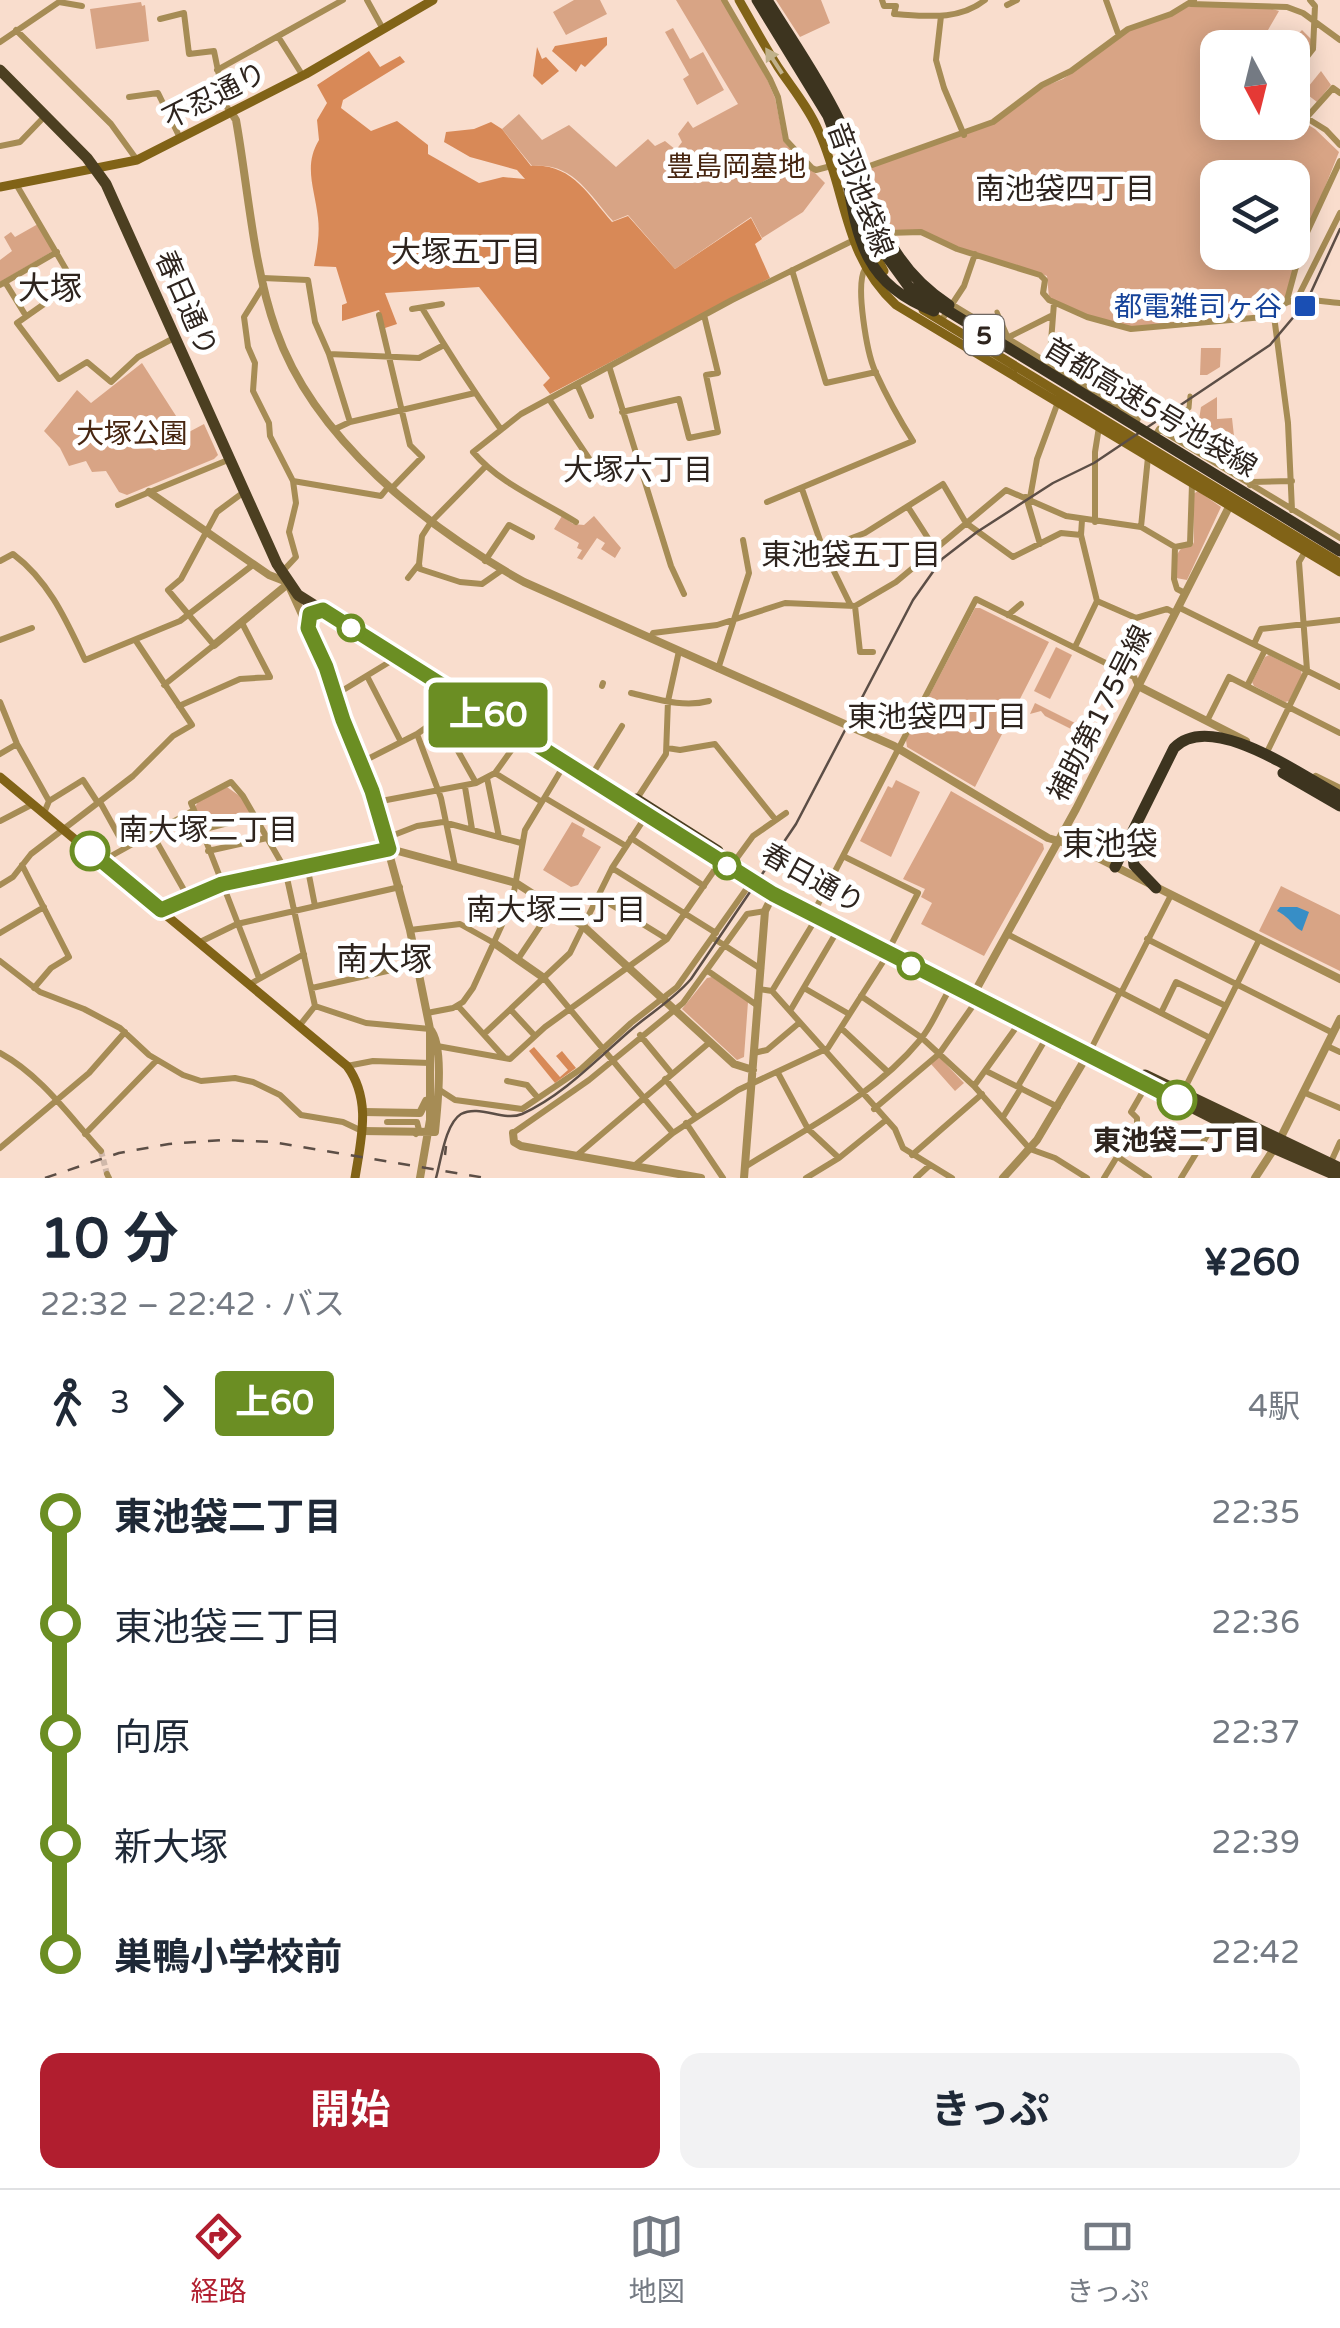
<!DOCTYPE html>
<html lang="ja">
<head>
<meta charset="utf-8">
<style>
	:root { --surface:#fff; --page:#f2f2f3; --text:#1f2937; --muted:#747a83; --line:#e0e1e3; --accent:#b11e2f }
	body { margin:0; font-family:"Varela Round","Noto Sans JP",sans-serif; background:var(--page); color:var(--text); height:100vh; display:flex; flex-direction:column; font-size:38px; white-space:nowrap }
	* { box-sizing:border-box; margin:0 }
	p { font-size:32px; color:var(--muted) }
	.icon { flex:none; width:55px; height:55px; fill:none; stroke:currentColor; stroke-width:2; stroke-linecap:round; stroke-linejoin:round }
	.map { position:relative; height:1178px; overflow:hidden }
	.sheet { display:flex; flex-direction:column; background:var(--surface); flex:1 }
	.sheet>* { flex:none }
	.badge { padding:0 20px; border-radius:8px; font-size:35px; line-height:65px }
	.needle { width:65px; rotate:173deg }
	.tools { position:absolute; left:1200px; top:30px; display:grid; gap:20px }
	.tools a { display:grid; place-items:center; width:110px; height:110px; border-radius:20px; background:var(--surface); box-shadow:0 5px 25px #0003; font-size:50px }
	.map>.badge { position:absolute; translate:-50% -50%; box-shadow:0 0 0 5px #fff }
	.legs { display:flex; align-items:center; gap:15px; height:110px; padding:0 40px; font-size:32px }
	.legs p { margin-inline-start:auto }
	.summary { display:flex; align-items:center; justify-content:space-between; height:170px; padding:0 40px }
	h1 { font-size:55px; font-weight:700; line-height:75px }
	.primary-button { display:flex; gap:20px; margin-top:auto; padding:20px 40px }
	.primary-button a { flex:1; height:115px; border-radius:20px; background:var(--accent); color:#fff; font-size:40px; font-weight:700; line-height:115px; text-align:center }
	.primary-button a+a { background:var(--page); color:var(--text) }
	ul { padding:0 40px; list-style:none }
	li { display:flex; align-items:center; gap:35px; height:110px; font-size:38px }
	li i { display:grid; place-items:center; width:15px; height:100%; margin:0 12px; background:currentColor }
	li i::after { content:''; width:25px; height:25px; margin:-12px; border:8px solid; border-radius:50%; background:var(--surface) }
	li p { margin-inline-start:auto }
	li:first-child i { background:linear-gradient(#0000 50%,currentColor 0) }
	li:last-child i { background:linear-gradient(currentColor 50%,#0000 0) }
	.tab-bar { display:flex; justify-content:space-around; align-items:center; height:140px; border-top:2px solid var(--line); background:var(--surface); font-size:28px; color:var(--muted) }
	.tab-bar a { display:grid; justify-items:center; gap:5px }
	.tab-bar .current { color:var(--accent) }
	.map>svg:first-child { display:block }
	.green { fill:#d8a485; fill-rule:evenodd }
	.forest { fill:#d88957 }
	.water { fill:#378ec6 }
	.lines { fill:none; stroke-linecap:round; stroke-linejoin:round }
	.minor-tunnel { stroke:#d0b8aa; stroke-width:6; stroke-dasharray:6 3; stroke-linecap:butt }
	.pedestrian { stroke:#a68c55; stroke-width:5 }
	.minor { stroke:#a68c55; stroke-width:6 }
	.tertiary { stroke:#a68c55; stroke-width:8 }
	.secondary { stroke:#816317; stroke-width:9 }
	.trunk { stroke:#4c3f21; stroke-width:11 }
	.motorway { stroke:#3d341f; stroke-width:11 }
	.tram { stroke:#5c4e46; stroke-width:2.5 }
	.rail { stroke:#5c4e46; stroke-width:2.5; stroke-dasharray:12 12; stroke-linecap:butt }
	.motorway-bridge { stroke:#3d341f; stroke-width:11 }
	.oneway { fill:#c0b18b }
	.line-1-casing { stroke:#fff; stroke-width:22 }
	.line-1 { stroke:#6b8e23; stroke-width:15 }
	.transit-dot { fill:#1a4fb4; stroke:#fff; stroke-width:4 }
	.stop-1-dot { fill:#fff; stroke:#6b8e23; stroke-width:5 }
	.labels { text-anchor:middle; stroke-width:10; stroke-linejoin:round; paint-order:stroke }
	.shield { fill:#fff; stroke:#6d6662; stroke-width:2.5 }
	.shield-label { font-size:25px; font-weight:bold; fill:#2e241e }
	.street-label { font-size:28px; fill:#2e241e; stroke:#fff }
	.park-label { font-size:28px; fill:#472611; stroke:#fff }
	.transit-label { font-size:28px; fill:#164399; stroke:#fff; text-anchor:end }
	.stop-label { font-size:28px; font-weight:bold; fill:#2e241e; stroke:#fff }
	.neighbourhood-label { font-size:30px; fill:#2e241e; stroke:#fff }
	.quarter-label { font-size:32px; fill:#2e241e; stroke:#fff }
</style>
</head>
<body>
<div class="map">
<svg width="1340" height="1178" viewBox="0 0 1340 1178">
	<rect width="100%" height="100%" fill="#f9ddcd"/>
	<path class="green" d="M574,0h26l7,14 -41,21 -13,-23z
		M676,0h46l45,79 8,19 9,44 41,41 -22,29 -41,26 -11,-21 -76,52 -47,-54 -15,6c-25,-28 -40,-59 -81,-55l-30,-37 17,-15 23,26 27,-15 47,42 32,-28 7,7 10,-5 11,9 6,-8 -4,-8 10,-13 5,7 45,-24z
		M776,0h45l9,23 -30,14z
		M141,2l1,4 3,-1 4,36 -53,8 -6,-40z
		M1191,4l75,3 13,4 -11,19 19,16 15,-16 9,9v9l-18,26 -1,-26h-74v74h74l1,-6 22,13 24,23 -38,95 -15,52 -25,8h-18l-2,10 -110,10 -43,-12 -39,-17 -2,-22 -5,-2 -86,-27 -35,-17 -34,1 -23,-61 129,-48 50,-35 20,-8 22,-15 43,-35zM1218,178h74v74h-74z
		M673,28l17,31 13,-7 21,38 -27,15 -14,-26 6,-4 -24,-43z
		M1321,71l10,14 -14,17 -13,-10z
		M38,224l15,27 -53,31v-22l12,-9 -8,-14 7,-5 4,5z
		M1201,348h20l-1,19 -13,8h-7z
		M142,363l45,70 17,-9 14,31 -4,4 -87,36 -8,-3 -13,-21 -14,1 -6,-11 -17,5 -9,-18 -16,-17 33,-41 14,13z
		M1217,397v22l15,-1 6,54 -43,-27 6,-38z
		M1198,491l23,16 -34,73 -11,-2v-22l6,-9 10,-1 2,-4 -1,-48z
		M562,516l11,8 11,1 10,-9 27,32 -6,10 -14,-9 4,-6 -8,-5 -15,22 -5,-2 5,-8 -5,-2 2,-5 -25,-14z
		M975,608h5l69,34 -74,145 -68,-40 -1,-7z
		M1056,647l16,8 -22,44 -16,-8z
		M1269,655l32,16 1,4 -13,26 -4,1 -31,-16 -2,-4 13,-25z
		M1035,703l54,27 -8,4 -36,-18 -4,-5 -11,3z
		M896,780l24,12 -29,65 -31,-16 28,-55 4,2z
		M227,787l14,10 9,14 -3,5 -42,9 -10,-18 3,-5z
		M951,791l92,53 1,5 -60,107 -63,-32 11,-21 -11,-6 4,-8 -22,-10z
		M572,822l13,7 -3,7 19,11 -23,38 -7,2 -28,-17z
		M1281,886l59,29v56l-81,-40z
		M712,977l36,25 -4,55 -7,3 -55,-51 25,-31z
		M939,1057l25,26 -9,8 -24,-27z"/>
	<path class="forest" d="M607,37v8l-22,22 -4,-3 -5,8 -24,-21 3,-5z
		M537,47l5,12 4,-2 13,14 -17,14 -9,-9z
		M369,51l11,16 20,-11 5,6 -62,38 -2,8 30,23 26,-10 31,24v9l51,29 24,-6 22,2 -8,-9 -47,-13 -26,-15 2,-10 28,-3 17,-7 11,7 29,37c41,-3 57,29 81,56l16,-6 47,53 76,-51 11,21 -7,5 15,34 -220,116 -7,-9 7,-7 -71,-91 -94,6 12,31 -12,4 -6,-18 -37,11v-16l5,-2 -11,-36 -22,-1c3,-16 6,-32 4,-48 -3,-29 -15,-52 1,-78l-2,-20 10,-17 -10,-18z
		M534,1047l26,30 8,-7 -12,-14 6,-5 14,17 -21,15 -26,-32z"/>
	<path class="water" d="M1280,907h17l12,5 -7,19c-10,-5 -11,-13 -25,-20z"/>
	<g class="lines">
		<path class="minor-tunnel" d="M101,1151l6,23"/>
		<path class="pedestrian" d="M997,312l11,25
			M1181,413l8,-5 1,-12"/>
		<path class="minor" d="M367,0l16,29
			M724,0l46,79 8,18 8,43 26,28 4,2 15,-4
			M882,0l2,6h12l-2,8c32,2 65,7 91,-14
			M1106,0l13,36
			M1191,4l96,3 16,6 37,27
			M1007,5l10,-5
			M941,16l-5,44 8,28 20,47
			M160,19l24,-6 5,41 25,-3 11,54 6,7
			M16,30l95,94 26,36
			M279,38l24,38
			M0,42l59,-40 23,4
			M217,70l126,-70
			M1292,76l21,-27 2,-43 -5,-6
			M129,97l29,-4 22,45
			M1292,109l34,21 14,15
			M1307,117l26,-29 7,5
			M0,146l20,-4 25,-26
			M861,169l132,-47 49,-37 29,-14 57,-42 43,-15 23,-14
			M16,184l58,99 -57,40 42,56 28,-17 24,20 27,-25 36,-19
			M886,233l35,-1 36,17 83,26 5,5 -2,13 6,7 38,17 44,12 143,-13c9,-25 44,-14 66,-13
			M792,270l34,113 50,-11
			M263,278l45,2 7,42 14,32 21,68
			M5,282l21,34
			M0,285l57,-33
			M264,285l-20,32 4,30 7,16 -2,28 16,32 1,13 23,45 3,22 -7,29 7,25 -14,15
			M1297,299l43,-86
			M1287,300l16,-59 37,-80
			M948,302l190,116 -3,9
			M1054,303l-4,52 6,13
			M422,308c25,42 50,81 78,120
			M412,309l30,-5
			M379,315l31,130 12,12 -30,31
			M1274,316l14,107 4,87
			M941,321l23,-35 11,-32
			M1007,338l44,-22
			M329,354l90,4 25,-13
			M609,366l62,200 13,28
			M577,384l14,32
			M549,399l43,64
			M622,412l57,-13 10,39 29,-6 -12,-57 12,-2 -14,-58
			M335,429l15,-7 125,-29
			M1153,439l6,-10 181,109
			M293,481l88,15 8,-10
			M1250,485l2,-3 40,-1
			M802,489l21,60 28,57
			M1026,497l14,47
			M1030,498l7,-39 21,-57
			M767,502l146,-61c-14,-22 -27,-46 -38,-70 -8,-18 -20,-86 -10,-102
			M118,505l110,-45
			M908,507l27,42
			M1082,520l-1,15 16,66
			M576,522c-35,-22 -76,-38 -103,-70l48,-38 211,-114 122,-60
			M1095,522v-70l4,-25
			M1141,527l7,-70
			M1175,547l-1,32 3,10 8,4
			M823,549l42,-16 78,-49 23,39 47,34 48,-24 20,2
			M0,561l13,-7c36,27 53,66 72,106l95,-39 74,-57
			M485,561l24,-36 23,12
			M419,564l1,5 40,13 22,2 20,-14
			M408,578l11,-14 3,-28 9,-14 54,-55
			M855,606l5,46h13
			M1178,607l162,80
			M1008,615l13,-11
			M651,637l2,-4 64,-8 68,-22 70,3 41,-24 110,-92 60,26 75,11 34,20 15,-3 2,-60
			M0,640l32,-12
			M1254,644l7,-15 79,-9
			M1075,647l22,-46 39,17 31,-9 8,4
			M718,669l31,-96 -6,-33
			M367,676l34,66
			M164,685l50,-40 -46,-55 13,-11 36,-67 27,-20
			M602,686l1,-3
			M1247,686l18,-36
			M631,693c26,6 52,15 78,8
			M335,695l61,-37
			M0,702l17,42 32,57 -5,12
			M179,706l61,-27 30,-2 -28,-54
			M440,719l36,64
			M1207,721l22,-44 111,56
			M417,734l24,64 14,68
			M667,748l13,2 35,-6 60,75
			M1267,752l40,-82 -8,-108 7,-12
			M0,754l17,-10
			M360,763l57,-29 54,-38
			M495,773l47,29
			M593,773l29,-47
			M487,778l12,59
			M465,787l7,42
			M545,798l81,48
			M636,800l30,-46 2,-53 11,-50
			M49,801l34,-21 15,23
			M100,802l25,45
			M376,802l100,-19 19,-10 26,-36
			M194,810l65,168
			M0,821l33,-17
			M201,830l54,-14
			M151,832l37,65
			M386,838l31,-12 26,-4 78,21
			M631,838l73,48
			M208,851l59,-13
			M843,856l75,37 -28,54
			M102,861l92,-51 -3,-7 40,-21 12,14 42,73 30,137 -15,19
			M734,862l19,-26 33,-23
			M22,865l47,92 -18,11 -17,20
			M307,865l8,41
			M612,868l104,65
			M0,885l13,-8 18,-23 102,-78 40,-40 19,-11 -56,-84
			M597,896l70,43
			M815,910l161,-311 158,78 4,9
			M410,930l50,-6 34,19
			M0,933l44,-26
			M1007,934l203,104
			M713,938l48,31
			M1147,939l186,94
			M200,942l37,-18 163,-37
			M518,959l35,-52
			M0,961l40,31 44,17 36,19 29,27 34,20 18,6 34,-3 18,4 27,13 21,20 42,7 19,9
			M708,971l50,35
			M544,978l129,155
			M250,984l54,-30
			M312,988l106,-24
			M804,988l45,26
			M759,989l13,2 123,138 8,19 49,30
			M772,991l45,-74
			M1121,993l50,-98
			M861,996l61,42 52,48 56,63 25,9 32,20
			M315,1006l51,17 64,6
			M458,1006l46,51
			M511,1010l24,26
			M790,1011l49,-83
			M427,1013l26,-5 10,-6 10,-14 39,-85 13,-73 41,-68
			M1161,1013l15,-31 50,24
			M841,1028l46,43
			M484,1034l86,-81 42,-85 34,-52
			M640,1035l32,39
			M437,1046l73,13 35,-32 122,-88 53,-77
			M1327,1046l13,6
			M1091,1049l29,-57
			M0,1053c42,23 69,63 101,98
			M754,1053l13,-3 32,-27
			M347,1066l26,-5 57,2
			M986,1071l72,36
			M778,1073l30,56 31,29
			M665,1079l31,38
			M507,1081l20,4 11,13
			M974,1086l46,-64
			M1018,1086l30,-51
			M438,1089l17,11 67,9 59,-40 50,-46 46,-36 75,-106
			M1183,1092l76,-152
			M1303,1092l37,16
			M874,1109l65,-55 38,-54
			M1003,1117l18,-29
			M387,1122h30l2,8 -3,4
			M686,1123l37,55
			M513,1133l76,-53 94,-77 64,-89 18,-3
			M85,1134l72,-74
			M0,1148l89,-75 36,-41
			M912,1155l70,-61
			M576,1156l134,-114
			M1118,1157l31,21
			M1330,1164l10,-22
			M634,1166l39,-33 65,-43 90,-42 60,-94
			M745,1167c60,-38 129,-71 175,-127 13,-15 20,-36 31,-53
			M107,1174l2,4
			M806,1178l33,-20 47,-38
			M916,1178l14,-13
			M1104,1178l33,-54v-6l-6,-6 15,-26
			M1181,1178l35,-57"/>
		<path class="tertiary" d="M231,112l5,8c12,67 17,146 40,210 38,109 150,197 248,252l370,164 154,92 24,7 268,134
			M149,492l120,83 18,7
			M290,588l36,79 17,52 29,72 38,139 20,99v91l-10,58
			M214,645l75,-62
			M1138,686l108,55
			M1316,777l24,12
			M161,910l61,-26 157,-35 15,1 122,33 67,43 151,138 19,6
			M494,943l50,35
			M972,997l104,-188 156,-308
			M364,1112l56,1 6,-12
			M362,1131l73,1c2,-23 10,-86 -5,-103
			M513,1133l1,9 7,4 180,32
			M744,1178l21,-267 11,-22
			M1003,1178l34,-38 54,-91
			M1255,1178l24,-37 61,-122"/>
		<path class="secondary" d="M739,0c13,23 25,45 39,67 14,21 31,41 41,65 28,62 24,124 77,173l444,267
			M0,187l137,-27 169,-86 127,-74
			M864,232l20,39
			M923,310l417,253
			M0,777l347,289c25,34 14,73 8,112"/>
		<path class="trunk" d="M0,70l87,88 19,26 171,380 21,31 475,299 489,249 78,34
			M308,628l2,-14 13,-4
			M636,799l82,52
			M1145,1075l195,93"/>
		<path class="motorway" d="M1283,773l57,33
			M1131,841l3,24 22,23
			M1115,867l59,-119c37,-39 129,29 166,48"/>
		<path class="tram" d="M436,1178c5,-17 9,-54 25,-64 19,-10 42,8 61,0 42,-19 76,-56 110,-85 20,-17 42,-30 59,-50l105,-155 117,-224 29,-41 35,-27 76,-49 41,-20 176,-118 37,-44 33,-72"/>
		<path class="rail" d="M445,1155l1,-9
			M45,1178l74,-25 50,-9 53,-4 50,2 214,36"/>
		<path class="motorway-bridge" d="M757,0l71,116 49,127 32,44 431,264
			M767,0c24,39 51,77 71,118 35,72 38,140 111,187
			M847,177c11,66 19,108 87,134"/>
	</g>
	<defs><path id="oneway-solid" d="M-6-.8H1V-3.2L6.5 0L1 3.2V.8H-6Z" transform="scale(2.5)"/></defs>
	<use class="oneway" href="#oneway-solid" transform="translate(774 61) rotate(-123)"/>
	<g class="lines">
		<defs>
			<path id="line-1" d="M90,851l71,59 61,-26 167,-35 -17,-58 -29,-71 -17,-53 -18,-39 2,-14 13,-4 450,284 404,206"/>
		</defs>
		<use href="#line-1" class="line-1-casing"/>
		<use href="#line-1" class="line-1"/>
	</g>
	<rect class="transit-dot" x="1293" y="294" width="24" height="24" rx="5"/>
	<g class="stop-1-dot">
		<circle cx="351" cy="628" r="12"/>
		<circle cx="90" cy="851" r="18"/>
		<circle cx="727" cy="866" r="12"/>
		<circle cx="911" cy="966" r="12"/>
		<circle cx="1177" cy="1100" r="18"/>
	</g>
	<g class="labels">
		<rect class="shield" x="964" y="315" width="40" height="40" rx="8"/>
		<g class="shield-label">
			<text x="984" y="344">5</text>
		</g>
		<g class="street-label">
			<text transform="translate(214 95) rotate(-27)" y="10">不忍通り</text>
			<text transform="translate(861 189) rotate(70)" y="10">音羽池袋線</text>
			<text transform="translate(187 303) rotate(66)" y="10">春日通り</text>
			<text transform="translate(1151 407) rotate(31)" y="10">首都高速5号池袋線</text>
			<text transform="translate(1099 713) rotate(-63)" y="10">補助第175号線</text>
			<text transform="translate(813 878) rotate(29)" y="10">春日通り</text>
		</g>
		<g class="park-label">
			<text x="736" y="176">豊島岡墓地</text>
			<text x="132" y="443">大塚公園</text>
		</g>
		<g class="transit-label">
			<text x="1282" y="316">都電雑司ヶ谷</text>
		</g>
		<g class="stop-label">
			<text x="1177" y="1150">東池袋二丁目</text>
		</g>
		<g class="neighbourhood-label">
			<text x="1065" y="199">南池袋四丁目</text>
			<text x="466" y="262">大塚五丁目</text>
			<text x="638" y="480">大塚六丁目</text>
			<text x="851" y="565">東池袋五丁目</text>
			<text x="937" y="727">東池袋四丁目</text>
			<text x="208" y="840">南大塚二丁目</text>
			<text x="556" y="920">南大塚三丁目</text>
		</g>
		<g class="quarter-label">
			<text x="50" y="299">大塚</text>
			<text x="1110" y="855">東池袋</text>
			<text x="384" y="970">南大塚</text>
		</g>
	</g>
</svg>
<div class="tools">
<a><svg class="needle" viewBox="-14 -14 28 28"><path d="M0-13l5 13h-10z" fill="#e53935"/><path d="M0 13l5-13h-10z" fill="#747a83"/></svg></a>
<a><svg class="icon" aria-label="layers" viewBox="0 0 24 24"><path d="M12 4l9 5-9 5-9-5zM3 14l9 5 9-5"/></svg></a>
</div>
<b class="badge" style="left:488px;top:715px;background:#6b8e23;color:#fff">上60</b>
</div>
<section class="sheet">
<div class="summary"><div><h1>10 分</h1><p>22:32 – 22:42 · バス</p></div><b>¥260</b></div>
<div class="legs"><svg class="icon" aria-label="walk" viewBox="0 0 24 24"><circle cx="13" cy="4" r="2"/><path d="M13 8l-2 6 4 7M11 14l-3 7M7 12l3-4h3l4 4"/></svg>3<svg class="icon" aria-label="forward" viewBox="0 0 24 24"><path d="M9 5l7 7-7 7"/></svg><b class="badge" style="background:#6b8e23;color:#fff">上60</b><p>4駅</p></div>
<ul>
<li><i style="color:#6b8e23"></i><b>東池袋二丁目</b><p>22:35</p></li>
<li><i style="color:#6b8e23"></i><span>東池袋三丁目</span><p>22:36</p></li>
<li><i style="color:#6b8e23"></i><span>向原</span><p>22:37</p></li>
<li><i style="color:#6b8e23"></i><span>新大塚</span><p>22:39</p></li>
<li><i style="color:#6b8e23"></i><b>巣鴨小学校前</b><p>22:42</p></li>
</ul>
<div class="primary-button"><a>開始</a><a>きっぷ</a></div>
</section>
<nav class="tab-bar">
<a class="current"><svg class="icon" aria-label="directions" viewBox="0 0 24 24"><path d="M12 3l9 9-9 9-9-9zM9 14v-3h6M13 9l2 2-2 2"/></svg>経路</a>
<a><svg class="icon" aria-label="map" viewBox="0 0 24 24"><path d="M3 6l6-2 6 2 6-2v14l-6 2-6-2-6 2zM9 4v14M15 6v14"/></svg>地図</a>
<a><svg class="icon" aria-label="tickets" viewBox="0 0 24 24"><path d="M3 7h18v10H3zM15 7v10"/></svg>きっぷ</a>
</nav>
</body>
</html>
